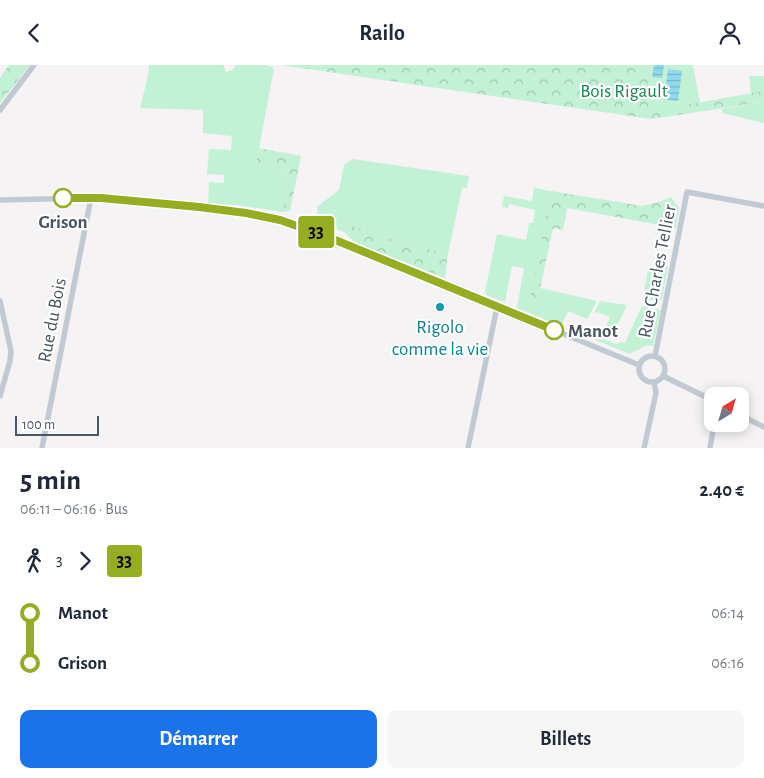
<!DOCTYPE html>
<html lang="fr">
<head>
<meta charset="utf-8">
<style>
	:root { --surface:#fff; --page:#f6f6f7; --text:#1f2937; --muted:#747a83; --accent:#1a73e8 }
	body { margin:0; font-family:"Alegreya Sans",sans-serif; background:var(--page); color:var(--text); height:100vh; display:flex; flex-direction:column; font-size:19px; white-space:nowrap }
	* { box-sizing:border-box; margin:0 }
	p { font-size:16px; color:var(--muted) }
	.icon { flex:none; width:28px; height:28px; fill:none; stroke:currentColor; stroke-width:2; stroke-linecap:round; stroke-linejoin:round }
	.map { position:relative; height:383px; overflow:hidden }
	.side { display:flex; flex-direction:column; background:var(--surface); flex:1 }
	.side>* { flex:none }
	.badge { padding:0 10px; border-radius:4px; font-size:18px; line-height:32px }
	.needle { width:32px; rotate:37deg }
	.tools { position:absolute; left:704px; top:322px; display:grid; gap:10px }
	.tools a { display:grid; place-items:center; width:45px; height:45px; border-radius:10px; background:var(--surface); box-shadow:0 2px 12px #0003; font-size:25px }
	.scale { position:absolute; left:15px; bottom:12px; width:84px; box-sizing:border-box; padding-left:5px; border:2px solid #4a5661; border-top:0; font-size:14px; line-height:18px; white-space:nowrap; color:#4a5661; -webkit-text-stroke:4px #fff; paint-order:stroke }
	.map>.badge { position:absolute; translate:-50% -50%; box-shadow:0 0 0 2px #fff }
	.legs { display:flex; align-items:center; gap:8px; height:55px; padding:0 20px; font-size:16px }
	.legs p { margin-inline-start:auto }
	.summary { display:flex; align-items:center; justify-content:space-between; height:85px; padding:0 20px }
	h1 { font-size:28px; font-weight:700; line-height:38px }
	.cta { display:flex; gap:10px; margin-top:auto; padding:10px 20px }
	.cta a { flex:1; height:58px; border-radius:10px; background:var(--accent); color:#fff; font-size:20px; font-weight:700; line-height:58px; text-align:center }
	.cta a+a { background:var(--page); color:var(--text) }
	ul { padding:0 20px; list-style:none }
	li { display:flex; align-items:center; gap:18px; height:50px; font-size:19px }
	li i { display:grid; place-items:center; width:8px; height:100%; margin:0 6px; background:currentColor }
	li i::after { content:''; width:12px; height:12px; margin:-6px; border:4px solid; border-radius:50%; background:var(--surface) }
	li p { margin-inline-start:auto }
	li:first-child i { background:linear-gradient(#0000 50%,currentColor 0) }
	li:last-child i { background:linear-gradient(currentColor 50%,#0000 0) }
	header { display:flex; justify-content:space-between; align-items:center; height:65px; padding:0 20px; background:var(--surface); font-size:22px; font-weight:700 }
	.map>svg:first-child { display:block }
	.grass { fill:#c3f1d5 }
	.forest { fill:url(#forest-crowns) }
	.water { fill:url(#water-rules) }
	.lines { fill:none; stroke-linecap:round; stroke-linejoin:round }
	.street { stroke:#c1cad2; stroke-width:5.5 }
	.line-1-casing { stroke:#fff; stroke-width:11 }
	.line-1 { stroke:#94ad23; stroke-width:8 }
	.stop-1-dot { fill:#fff; stroke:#94ad23; stroke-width:2.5 }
	.culture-dot { fill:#0f9aa8; stroke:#fff; stroke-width:2 }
	.labels { text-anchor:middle; stroke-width:4.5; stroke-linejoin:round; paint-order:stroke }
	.park-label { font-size:19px; fill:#17864f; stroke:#fff }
	.stop-label { font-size:19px; font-weight:bold; fill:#4a5661; stroke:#fff }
	.street-label { font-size:19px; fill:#4a5661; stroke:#fff }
	.culture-label { font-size:19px; fill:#0d838f; stroke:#fff }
</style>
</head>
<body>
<header><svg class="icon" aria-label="back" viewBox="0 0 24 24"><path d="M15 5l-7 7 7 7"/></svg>Railo<svg class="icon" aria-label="person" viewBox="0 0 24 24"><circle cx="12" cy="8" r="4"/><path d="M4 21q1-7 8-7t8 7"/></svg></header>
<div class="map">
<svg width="764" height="383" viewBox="0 0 764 383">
	<defs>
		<pattern id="forest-crowns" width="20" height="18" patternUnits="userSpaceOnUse" patternTransform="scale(1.25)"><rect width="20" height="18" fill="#c3f1d5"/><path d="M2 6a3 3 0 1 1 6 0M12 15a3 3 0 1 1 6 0" fill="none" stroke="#a0c6b0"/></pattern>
		<pattern id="water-rules" width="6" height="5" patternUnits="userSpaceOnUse" patternTransform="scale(1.25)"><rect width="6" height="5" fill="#90daee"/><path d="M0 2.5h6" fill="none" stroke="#78b4c4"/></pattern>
	</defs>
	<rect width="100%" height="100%" fill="#f5f3f3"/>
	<path class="grass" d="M149,0h74l3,7 6,-2 4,-5h30l8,3 -18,97 32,5 -5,42 -46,-7 -29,-1 1,-22 15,1v-8l-17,-1 2,-25 22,1 1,-14 -29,-3v-23l-63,-2 8,-32z
		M652,0h41l7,38 -37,7 -12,-27z
		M749,11h15v15l-13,3z
		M764,37v21l-42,-10v-4z
		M352,94l117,17 -2,12h-5l-14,66 -51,-13 -47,-16 -5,-5 -28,-9 1,-5 21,-16 5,-25z
		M534,123l17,3 -16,120 5,-23 57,13 -10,18 -19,-8 -7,15 -44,-18 7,-40 -12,-2 -7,36 -19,-7 -1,-4 12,-57 29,6 3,-17h4l2,-13 -26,-6 -1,4 -6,-1 2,-11 28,5z
		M664,201h4l-6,33 -5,2 -14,-3 5,-29 15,3z
		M600,236l27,4 -15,32 -9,-4 7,-16 -13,-5 -3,1z
		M642,241l19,4 -8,36 -6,-1 -17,9 -37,-15 1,-2h3l19,7 6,-2 3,1z"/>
	<path class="forest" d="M9,0h21l-30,38v-25z
		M280,0h372l-1,18 11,1 1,25 101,-18v11l-113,17z
		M259,83l42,8 -11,55 -7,1 5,-42 -32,-5z
		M551,126l91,15 17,-4 12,-5 8,11 -3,20 -109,-20 -4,22 -10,-2 -18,84 -7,-3z
		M317,146l28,9 5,5 47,16 51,13 -3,24 -89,-35 -12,-11 -27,-11z"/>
	<path class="water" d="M654,0h10l-2,13 -10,-1z
		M668,4l14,2 -4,30 -14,-2z"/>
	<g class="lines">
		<path class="street" d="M0,45l34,-45
			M0,135l91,-2 117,10 62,10 29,8 29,11 311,128
			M0,236l11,50 -1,10 -10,35
			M639 304a13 13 0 1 1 26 0a13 13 0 1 1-26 0Z
			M655,291l32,-164 77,14
			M663,311l49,24
			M740,350l24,12
			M42,383l49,-250
			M468,383l29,-141
			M644,383l12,-55 -2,-11
			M710,383l4,-24"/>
	</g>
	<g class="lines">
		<defs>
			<path id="line-1" d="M63,133h38l98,9 47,6 34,7 48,17 226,93"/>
		</defs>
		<use href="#line-1" class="line-1-casing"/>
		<use href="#line-1" class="line-1"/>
	</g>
	<g class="stop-1-dot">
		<circle cx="63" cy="133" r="9"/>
		<circle cx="554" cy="265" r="9"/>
	</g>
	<circle class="culture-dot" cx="440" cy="242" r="5"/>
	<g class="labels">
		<g class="park-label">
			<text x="624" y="32">Bois Rigault</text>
		</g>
		<g class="stop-label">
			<text x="63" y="163">Grison</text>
			<text x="568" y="272" text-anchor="start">Manot</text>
		</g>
		<g class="street-label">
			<text transform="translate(656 206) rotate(-79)" y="7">Rue Charles Tellier</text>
			<text transform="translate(51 255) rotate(-79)" y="7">Rue du Bois</text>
		</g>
		<g class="culture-label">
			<text x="440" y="268">Rigolo<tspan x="440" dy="22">comme la vie</tspan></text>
		</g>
	</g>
</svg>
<div class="tools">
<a><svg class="needle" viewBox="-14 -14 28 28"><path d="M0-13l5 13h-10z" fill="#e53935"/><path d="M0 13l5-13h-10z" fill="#747a83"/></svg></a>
</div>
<div class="scale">100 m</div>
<b class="badge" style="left:316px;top:167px;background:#94ad23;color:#111">33</b>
</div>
<section class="side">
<div class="summary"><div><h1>5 min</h1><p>06:11 – 06:16 · Bus</p></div><b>2.40 €</b></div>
<div class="legs"><svg class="icon" aria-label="walk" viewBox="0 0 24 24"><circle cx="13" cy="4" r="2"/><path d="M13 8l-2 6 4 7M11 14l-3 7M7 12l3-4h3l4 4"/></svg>3<svg class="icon" aria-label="forward" viewBox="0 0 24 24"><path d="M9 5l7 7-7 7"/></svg><b class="badge" style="background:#94ad23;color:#111">33</b></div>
<ul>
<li><i style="color:#94ad23"></i><b>Manot</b><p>06:14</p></li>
<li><i style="color:#94ad23"></i><b>Grison</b><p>06:16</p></li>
</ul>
<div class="cta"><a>Démarrer</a><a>Billets</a></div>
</section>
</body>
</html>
